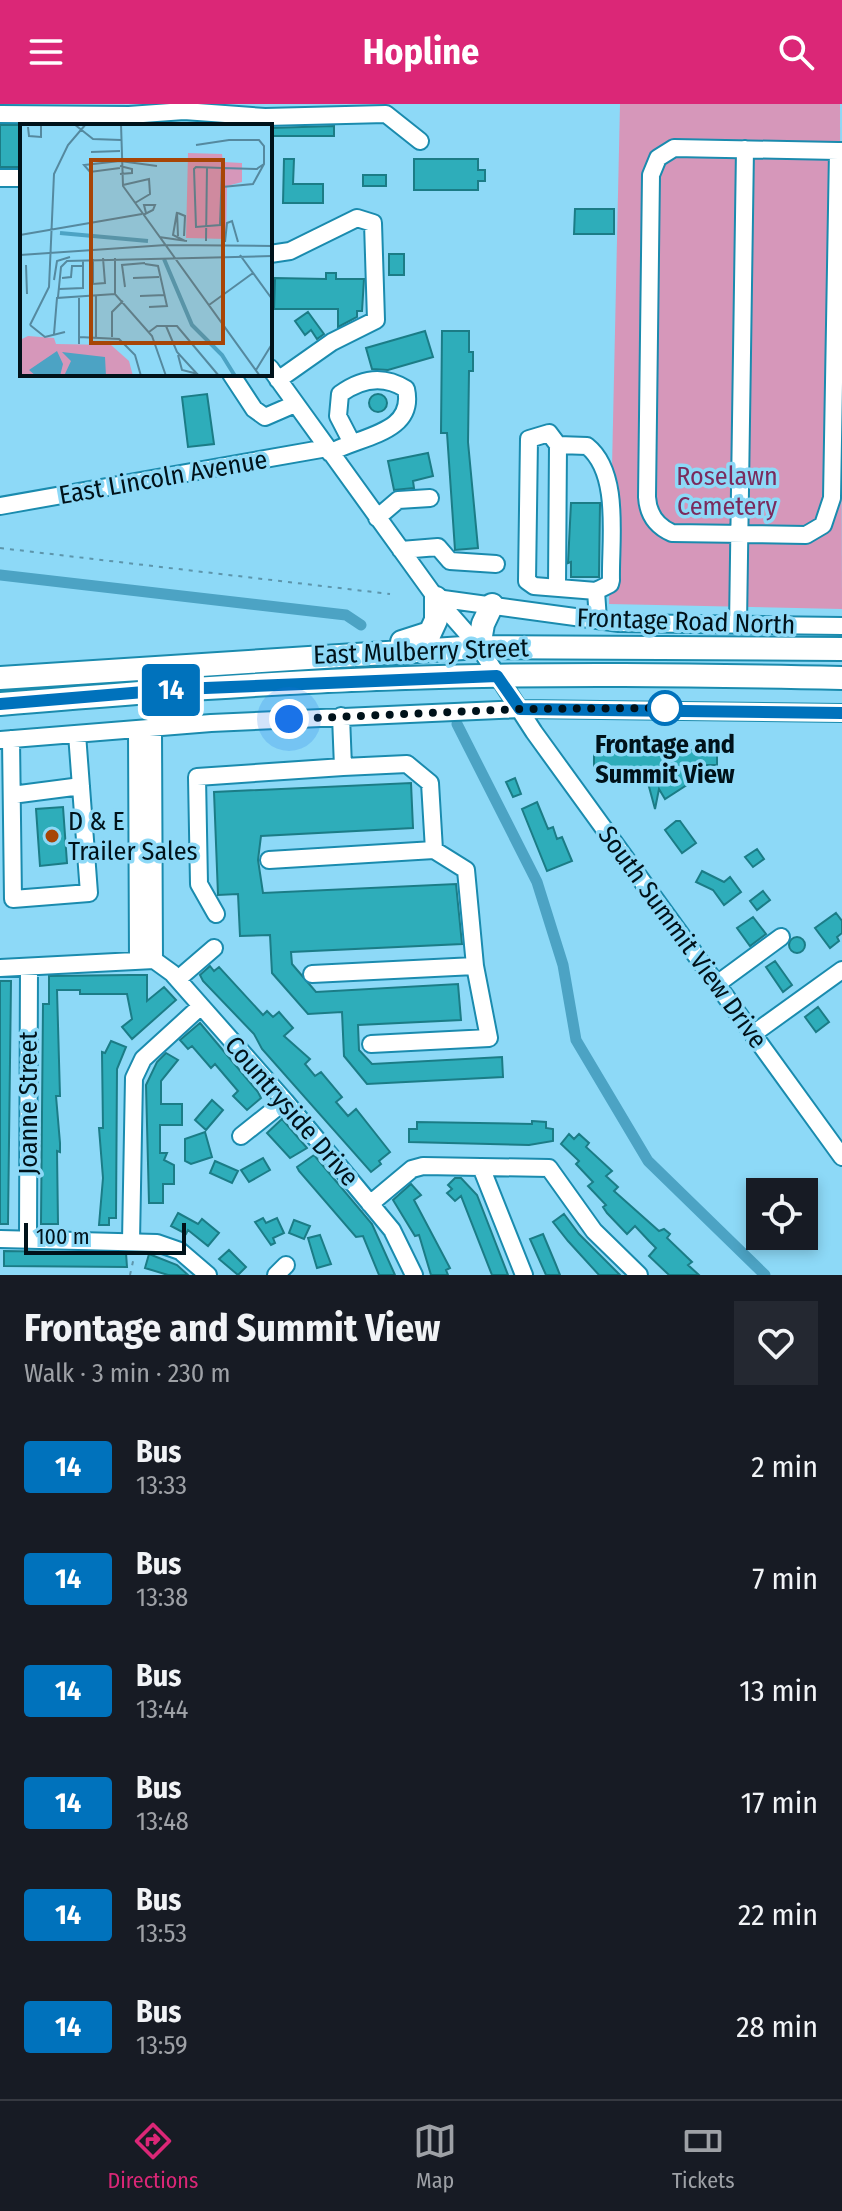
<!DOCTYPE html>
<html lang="en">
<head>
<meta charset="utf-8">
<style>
	:root { --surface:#171b24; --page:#242831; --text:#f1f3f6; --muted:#9ea1a6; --line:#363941; --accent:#db2777 }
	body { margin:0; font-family:"Fira Sans Condensed",sans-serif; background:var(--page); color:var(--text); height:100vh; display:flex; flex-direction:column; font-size:30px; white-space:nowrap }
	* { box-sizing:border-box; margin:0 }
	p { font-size:26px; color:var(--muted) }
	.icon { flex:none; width:44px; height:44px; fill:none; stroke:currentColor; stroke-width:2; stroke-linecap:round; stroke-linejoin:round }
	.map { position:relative; height:1171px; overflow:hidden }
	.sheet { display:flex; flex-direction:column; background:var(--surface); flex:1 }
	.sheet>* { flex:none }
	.badge { padding:0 16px; border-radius:6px; font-size:28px; line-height:52px }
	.tools { position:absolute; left:746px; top:1074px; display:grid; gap:16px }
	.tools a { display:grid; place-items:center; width:72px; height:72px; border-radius:0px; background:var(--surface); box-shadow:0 4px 12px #0003; font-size:40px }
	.scale { position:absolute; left:24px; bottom:20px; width:162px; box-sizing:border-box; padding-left:8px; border:4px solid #00121a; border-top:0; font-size:22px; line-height:28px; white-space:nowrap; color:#00121a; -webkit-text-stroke:6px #8dd9f7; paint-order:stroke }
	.you { position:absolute; width:40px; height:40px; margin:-20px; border:6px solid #fff; border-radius:50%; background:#1a73e8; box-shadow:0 0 0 12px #1a73e833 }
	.map>.badge { position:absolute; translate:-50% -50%; box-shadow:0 0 0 4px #fff }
	.round { display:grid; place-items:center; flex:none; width:84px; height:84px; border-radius:0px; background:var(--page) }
	.head { display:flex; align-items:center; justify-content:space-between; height:136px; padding:0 24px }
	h1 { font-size:38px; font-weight:700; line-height:60px }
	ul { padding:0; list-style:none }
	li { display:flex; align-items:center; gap:24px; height:112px; padding:0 24px }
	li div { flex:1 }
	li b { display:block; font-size:30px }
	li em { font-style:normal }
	li .badge { min-width:88px; font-weight:700; text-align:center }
	header { display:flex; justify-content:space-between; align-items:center; height:104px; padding:0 24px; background:var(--accent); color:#fff; font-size:36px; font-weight:700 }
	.tabs { display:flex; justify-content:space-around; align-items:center; height:112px; border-top:2px solid var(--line); background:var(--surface); font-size:22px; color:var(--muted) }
	.tabs a { display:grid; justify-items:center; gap:4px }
	.tabs .selected { color:var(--accent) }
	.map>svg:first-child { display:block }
	.green { fill:#d697ba }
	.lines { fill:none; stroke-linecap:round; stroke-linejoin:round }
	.canal { stroke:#4ca3c4; stroke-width:11 }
	.building { fill:#2eadba; stroke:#1b7c86; stroke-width:2 }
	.minor-casing { stroke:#1a8bae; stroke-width:20 }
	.highway-casing { stroke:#1a8bae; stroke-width:26 }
	.path { stroke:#5d95ab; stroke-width:2; stroke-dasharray:4 6; stroke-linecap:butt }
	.minor { stroke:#fff; stroke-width:16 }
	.highway { stroke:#fff; stroke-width:22 }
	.line-casing { stroke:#fff; stroke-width:18 }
	.line { stroke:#0072bc; stroke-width:12 }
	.walk { stroke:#00121a; stroke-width:8; stroke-dasharray:0 14.4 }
	.stop-dot { fill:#fff; stroke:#0072bc; stroke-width:4 }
	.poi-dot { fill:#a74506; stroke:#8dd9f7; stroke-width:3 }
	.labels { text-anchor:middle; stroke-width:7; stroke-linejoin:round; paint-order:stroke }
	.park-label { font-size:26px; fill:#7a2a5d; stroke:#8dd9f7 }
	.street-label { font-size:26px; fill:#00121a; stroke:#8dd9f7 }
	.stop-label { font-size:26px; font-weight:bold; fill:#00121a; stroke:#8dd9f7 }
	.poi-label { font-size:26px; fill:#00121a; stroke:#8dd9f7; text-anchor:start }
	.inset-river { fill:none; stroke:#4ca3c4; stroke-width:4 }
	.inset-road { fill:none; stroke:#55899f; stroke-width:2 }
	.view { fill:#a74506; fill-opacity:0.15; stroke:#a74506; stroke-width:4 }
	.inset-edge { fill:none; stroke:#00121a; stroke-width:4 }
</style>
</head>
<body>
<header><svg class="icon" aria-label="menu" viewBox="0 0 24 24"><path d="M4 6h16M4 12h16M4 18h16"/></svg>Hopline<svg class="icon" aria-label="search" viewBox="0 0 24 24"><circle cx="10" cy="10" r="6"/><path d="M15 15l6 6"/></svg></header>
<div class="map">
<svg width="842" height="1171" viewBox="0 0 842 1171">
	<rect width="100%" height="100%" fill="#8dd9f7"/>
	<path class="green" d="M620,0h220l2,505 -233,-5z"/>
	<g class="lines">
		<path class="canal" d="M0,471l346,40 15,10
			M457,620l80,158 26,83 13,75 72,121 117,114"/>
	</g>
	<path class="building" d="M0,21h22v42h-22z
		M334,22v10h-64v-8z
		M284,55h10l-1,25h30v19h-40z
		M414,55h64v11h7v11h-7v9h-64z
		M363,71h23v11h-23z
		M575,105h39v25h-40z
		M389,150h15v21h-15z
		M326,169h10v6h28l-2,32h-5v6l-19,10v-18h-64l1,-31 51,1z
		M308,208l16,22 -7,5 -6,-9 -6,5 -10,-14z
		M425,227l8,26 -45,13 -16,-1 -6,-21z
		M442,227h27v21h4v19h-4l-1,71 10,106 -23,2 -8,-117h-6z
		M207,290l7,50 -26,3 -6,-50z
		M369 299a9 9 0 1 1 18 0a9 9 0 1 1-18 0Z
		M428,349l5,23 -20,5 1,7 -20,2 -6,-29z
		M571,399h29l-1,74h-28v-15l-3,1z
		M639,642h20v4h58v15h-36l12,16 -28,18 -6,-10 -4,20 -7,-26h-9v-13l-45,-1v-19h45z
		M515,674l6,16 -8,3 -7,-15z
		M411,679l2,45 -152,8 -3,24 5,33 193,-9 6,60 -171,8 1,12 24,28 142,-8 3,36 -103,5 1,25 13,14 130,-7 1,20 -136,7 -23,-28 -2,-44 -34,2 -36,-41 -2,-38 -30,1 -2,-42 -20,1 -4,-103z
		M537,698l11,27 5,-2 4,12 5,-2 10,24 -25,10 -25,-62z
		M63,703l4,56 -27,3 -4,-57z
		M676,717h4l16,22 -14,10 -17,-23z
		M757,745l7,10 -11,8 -8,-10z
		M702,767l22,11 6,-5 11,15 -17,13 -11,-15 -17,-8z
		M763,787l7,9 -13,10 -7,-9z
		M836,809l6,8v12l-5,4 2,4 -9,7 -15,-20z
		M753,813l13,17 -16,12 -13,-18z
		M789 841a8 8 0 1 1 16 0a8 8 0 1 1-16 0Z
		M775,857l17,24 -9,7 -17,-25z
		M210,862l4,5 5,-4 44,48 4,-4 6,6 6,-5 14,16 -9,8 26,23 -5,5 10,12 6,-4 21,25 -6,5 12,14 8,-7 34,43 -11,9 2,3 -10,8 -109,-123 -8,-15 -51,-53 -3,-6z
		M130,871h17v26l17,-14 12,13 -44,39 -10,-12 10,-8 -5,-25h-47v-4h-23l3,106h-4l4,47v9l-3,-1 1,73h-17l2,-220h6v-28z
		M0,877h11l-3,243h-8z
		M818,903l11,15 -13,10 -11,-15z
		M200,919l58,69 3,6 -14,12 -14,-14 5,-5 -23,-27 -4,4 -19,-22 -4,3 -8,-9z
		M111,937l15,6 -9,22 -1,149h-7v7h-10l4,-47 -4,-50h4l-1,-76 3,1z
		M166,949l12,7 -17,21v23h21v21h-22v28h7l-3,7 10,5v19h-11v19h-14l-3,-118 11,-23z
		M212,996l11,10 -17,20 -11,-10z
		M282,1015l25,29 -17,10 -23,-25z
		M532,1017l14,1v6l7,1v12l-24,4 -120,-3v-13h8v-7l115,2z
		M205,1028l7,25 -21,7 -6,-3v-22z
		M569,1030l5,5 5,-5 10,9 -3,4 26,24 -6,5 12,11 -4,4 45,40 5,-2 6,5 -3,4 25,24 -4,3 11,10h-30l-20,-19 7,-8 -7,-7 -14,-15 -8,8 -20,-21 -4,-6 3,-2 -18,-19 5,-4 -17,-18 3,-3 -18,-17z
		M314,1051l58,69 23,51h-16l-16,-39 -7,1 -57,-66 -2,-4z
		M263,1054l7,12 -21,12 -8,-12z
		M215,1057l23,10 -6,12 -22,-10z
		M455,1074h6l16,17 31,80h-16l-31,-79 -6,5 -8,-8 5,-4 -4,-4z
		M411,1080l10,11 -7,5 36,68 -4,2 2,5h-17l-12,-40 -4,1 -22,-36z
		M178,1109l20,11 4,-5 17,14 -11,13 -20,-16 -2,4 -15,-8z
		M564,1110l15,20 41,41h-21l-31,-34 -15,-19z
		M263,1114l3,5 11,-5 7,15 -11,5 2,5 -4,2 -16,-23z
		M294,1116l16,6 -6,13 -15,-6z
		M543,1130l13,31 4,10h-14l-16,-36z
		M320,1131l11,29 -14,4 -9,-30z
		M229,1146l17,17 -8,8 -19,-16z
		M4,1147l122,2 1,14 -123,-1z
		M149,1150l28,11 11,10h-20l-23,-7z"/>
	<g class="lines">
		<defs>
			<path id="minor" d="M0,10l129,1 55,-4 81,6 121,-3 34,27
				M838,47l-6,347 -9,27 -17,10 -134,-2c-16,-7 -24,-19 -25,-36l4,-322 7,-17 16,-10 164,3h4
				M0,74h22
				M270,150l20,-3 67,-33 16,5 3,97 -44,22 -54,38
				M270,264l166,230 43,49 55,85 308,425
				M231,270l23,35 11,8 30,-13
				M558,341l29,1c34,27 23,95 24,134l-1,4 -14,7
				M330,349c29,-17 86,-19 76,-64 -22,-14 -44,-11 -66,5l-2,22 14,27
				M0,402l327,-58
				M377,414l21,-18 32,-2
				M401,446l37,-3 12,14 46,3
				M557,483l1,-142 -9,-12 -20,6 -2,142 7,5 62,5 2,29
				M436,494l183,25 223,3
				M738,521l7,-476
				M153,625l1,231
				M137,626l1,230
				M11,635l2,160 76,-6 -12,-159
				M0,636l211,-17 309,-14 322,4
				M343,663l64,-3 23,19 4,67 32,20 9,96 14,72 -118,6
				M12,691l69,-9
				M269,756l165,-10
				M216,810l-17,-30 -2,-107 146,-10 -2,-51
				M0,864l154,-8 18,13 113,128 107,129 22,45
				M312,870l163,-8
				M178,875l36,-31
				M717,880l64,-47
				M753,930l89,-64
				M241,1032l44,-35
				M481,1063l43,108
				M370,1100l42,-35 11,-3 126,2 45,63 45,44
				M0,1135l157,4 23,8 28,24
				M28,1135l1,-272
				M131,1137l3,-163 9,-19 58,-53
				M276,1171l10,-10"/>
			<path id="highway" d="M402,538l28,-9 6,-13v-22
				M479,543l4,-23 9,-19
				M0,574l479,-31 363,2
				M0,600c135,-11 270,-22 405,-26 146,-5 291,-3 437,0"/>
		</defs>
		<use href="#minor" class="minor-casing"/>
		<use href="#highway" class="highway-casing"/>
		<path class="path" d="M0,444l390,46
			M130,1171l4,-18"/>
		<use href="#minor" class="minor"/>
		<use href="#highway" class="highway"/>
	</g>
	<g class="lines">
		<defs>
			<path id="line" d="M0,600l180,-15 317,-13 23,33 322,4"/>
		</defs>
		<use href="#line" class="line-casing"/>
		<use href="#line" class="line"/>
		<path class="walk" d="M289,615l231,-10 145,-1"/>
	</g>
	<circle class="stop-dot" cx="665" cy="604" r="16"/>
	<circle class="poi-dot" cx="52" cy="732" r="8"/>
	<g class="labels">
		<g class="park-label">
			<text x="727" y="381">Roselawn<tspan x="727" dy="30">Cemetery</tspan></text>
		</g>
		<g class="street-label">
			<text transform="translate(163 373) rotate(-10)" y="9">East Lincoln Avenue</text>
			<text transform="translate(686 517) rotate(2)" y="9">Frontage Road North</text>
			<text transform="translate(421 547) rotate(-2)" y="9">East Mulberry Street</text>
			<text transform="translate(683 833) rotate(54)" y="9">South Summit View Drive</text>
			<text transform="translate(28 999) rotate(-90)" y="9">Joanne Street</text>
			<text transform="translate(292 1007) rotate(49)" y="9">Countryside Drive</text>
		</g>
		<g class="stop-label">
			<text x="665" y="649">Frontage and<tspan x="665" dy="30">Summit View</tspan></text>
		</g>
		<g class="poi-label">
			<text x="68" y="726">D &amp; E<tspan x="68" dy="30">Trailer Sales</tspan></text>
		</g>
	</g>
	<g transform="translate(20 20)">
		<rect width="252" height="252" fill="#8dd9f7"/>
		<path d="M168,29l34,1 1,8 19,1v19l-15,4 -1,53 -40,-1zM8,212l26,2 2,6 55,1 18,16 4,15h-113v-36z" fill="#d697ba"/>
		<path d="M37,227l6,13 -3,12h-24l-7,-6zM42,228l43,5 1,19h-42l7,-15z" fill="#4ca3c4"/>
		<path class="inset-river" d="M40,109l88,8M144,135l28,66 30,30 13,21"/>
		<path class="inset-road" d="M54,0l19,15 28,1M101,0l2,62 137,190M8,3l1,9 12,1v-13M176,21l33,-5h30l5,6v18l-6,4 -1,1 -35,-1 -26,-1 -2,2 2,58 24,-2 2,-57M71,28l29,-1M100,42l12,3v4l-12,1M100,44l-30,4 -6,-7 36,-4 37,5M103,61l26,-6 1,15 -15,9M202,63l31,-3 11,-20M158,89l7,3 -1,20M123,91l10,-5 2,-5h-11l2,8M0,111l122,-21M158,112l-1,-24 -4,23 12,6M139,113l28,4M186,117l1,-74M205,118l2,-19 5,-2 6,21M0,131l146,-10 106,1M220,131l32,44M95,134v36M73,135v25l12,-1 -2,-25M125,140l13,2 9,40 -18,1M6,141l1,29M42,154l9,-1 1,-11h11M113,154l26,-1M34,156l3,-19 13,-4M105,163l-3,-22 23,-2M39,165l24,-1v-28M120,172l25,-1M38,173l3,-30 6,-6 205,-5M189,181l44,-32M10,201l15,12 20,-5M10,201l19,-38 5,-113 14,-29 18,-21M146,202l11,26 22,24M129,208l8,-6h20l42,50M34,210l3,-36 58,-4 37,42 14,40M59,213l40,2 16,16 6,21M76,213v-42M92,213v-25l11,-11M59,220v-48M158,231l4,15 16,4M236,246l16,-26"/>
		<path class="view" d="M71,36h132v183h-132z"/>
		<rect width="252" height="252" class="inset-edge"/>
	</g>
</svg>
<div class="tools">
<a><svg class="icon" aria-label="locate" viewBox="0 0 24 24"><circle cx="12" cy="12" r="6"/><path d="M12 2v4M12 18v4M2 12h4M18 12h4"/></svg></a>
</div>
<div class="scale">100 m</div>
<div class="you" style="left:289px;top:615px"></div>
<b class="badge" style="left:171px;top:586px;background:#0072bc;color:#fff">14</b>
</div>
<section class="sheet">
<div class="head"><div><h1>Frontage and Summit View</h1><p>Walk · 3 min · 230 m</p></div><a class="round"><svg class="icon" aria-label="heart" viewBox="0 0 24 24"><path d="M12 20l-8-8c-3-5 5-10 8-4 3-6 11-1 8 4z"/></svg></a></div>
<ul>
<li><span class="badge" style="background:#0072bc;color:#fff">14</span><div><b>Bus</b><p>13:33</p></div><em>2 min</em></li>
<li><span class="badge" style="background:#0072bc;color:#fff">14</span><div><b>Bus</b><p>13:38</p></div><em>7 min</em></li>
<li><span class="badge" style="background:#0072bc;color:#fff">14</span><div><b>Bus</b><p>13:44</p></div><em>13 min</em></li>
<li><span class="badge" style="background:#0072bc;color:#fff">14</span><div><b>Bus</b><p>13:48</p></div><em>17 min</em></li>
<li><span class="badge" style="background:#0072bc;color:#fff">14</span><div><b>Bus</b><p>13:53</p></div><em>22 min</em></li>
<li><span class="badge" style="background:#0072bc;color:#fff">14</span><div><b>Bus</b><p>13:59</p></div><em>28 min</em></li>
</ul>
</section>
<nav class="tabs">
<a class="selected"><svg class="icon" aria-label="directions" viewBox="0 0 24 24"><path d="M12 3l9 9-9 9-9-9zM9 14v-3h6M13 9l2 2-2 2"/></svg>Directions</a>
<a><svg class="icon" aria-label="map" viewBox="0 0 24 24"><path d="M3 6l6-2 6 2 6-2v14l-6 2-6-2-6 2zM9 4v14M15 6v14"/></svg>Map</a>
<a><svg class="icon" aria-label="tickets" viewBox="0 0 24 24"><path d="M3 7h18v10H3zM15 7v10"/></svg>Tickets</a>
</nav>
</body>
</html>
